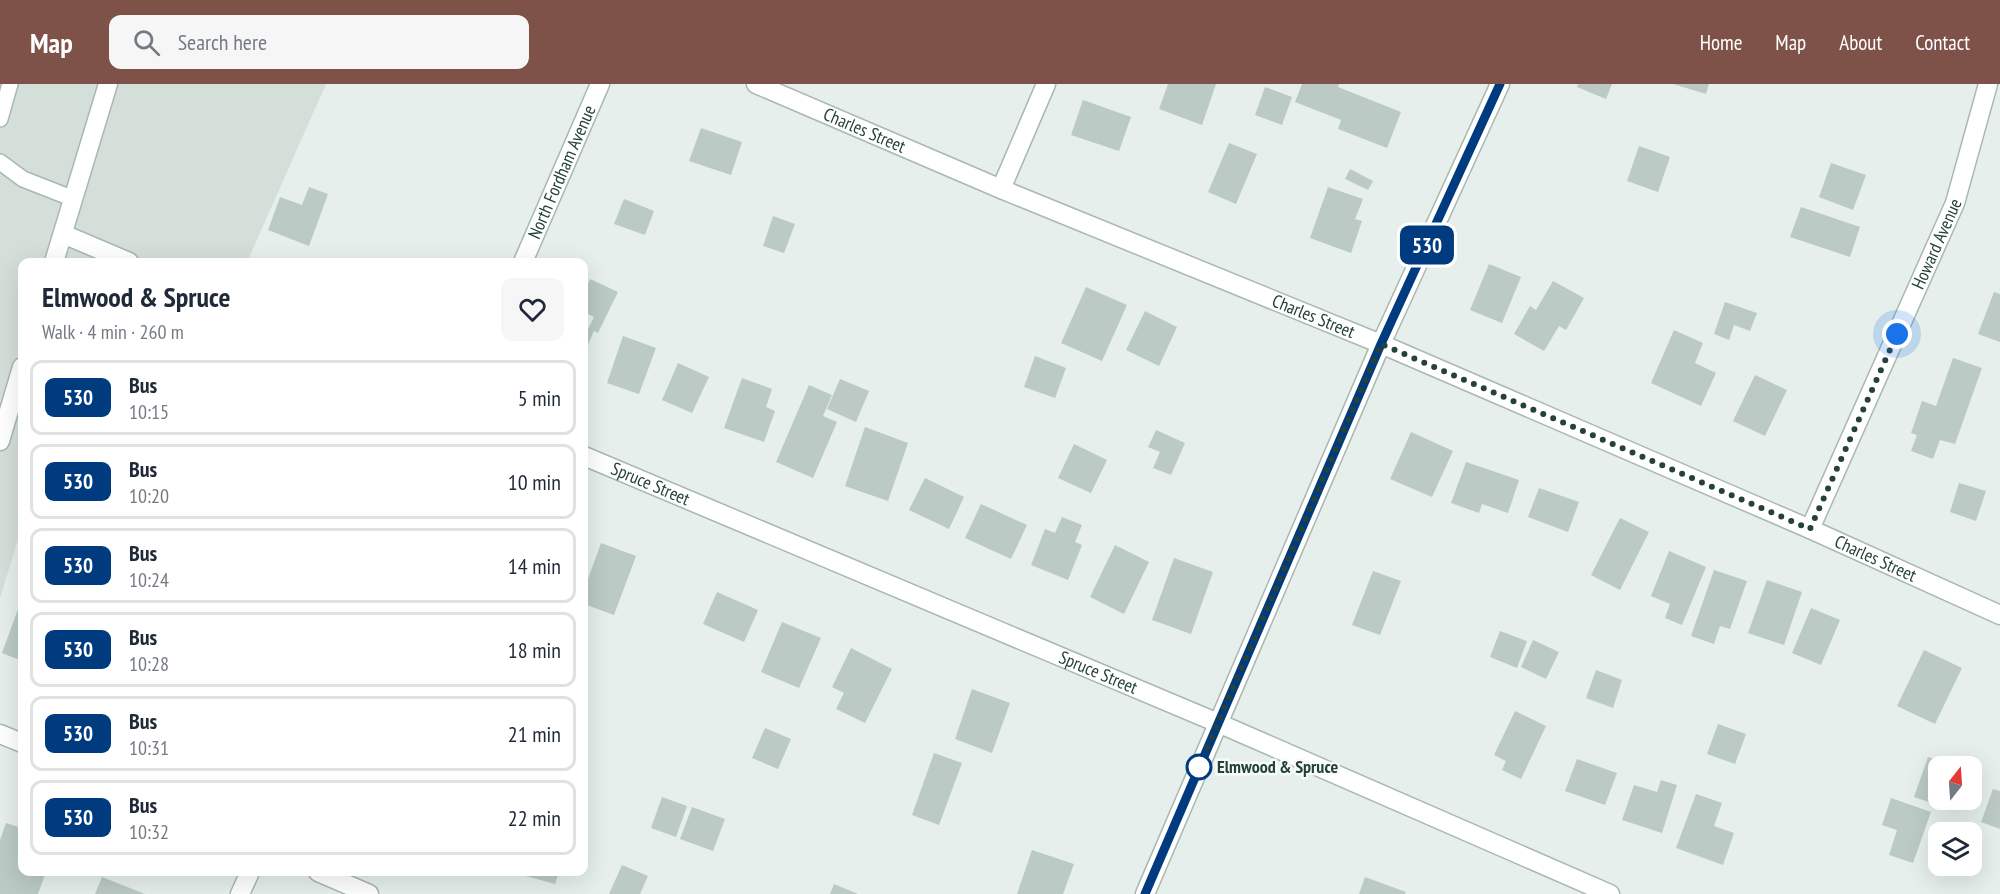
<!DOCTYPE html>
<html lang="en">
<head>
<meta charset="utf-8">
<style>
	:root { --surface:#fff; --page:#f6f6f7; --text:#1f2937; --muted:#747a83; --line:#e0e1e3; --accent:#7f5249 }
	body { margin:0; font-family:"PT Sans Narrow",sans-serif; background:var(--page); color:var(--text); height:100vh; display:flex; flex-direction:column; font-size:22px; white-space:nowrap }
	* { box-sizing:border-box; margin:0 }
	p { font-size:20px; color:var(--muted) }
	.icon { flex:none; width:33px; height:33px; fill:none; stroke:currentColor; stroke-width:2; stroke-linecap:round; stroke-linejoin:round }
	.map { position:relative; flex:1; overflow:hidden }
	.details { position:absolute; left:18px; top:174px; width:570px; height:618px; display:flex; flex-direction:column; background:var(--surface); border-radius:12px; box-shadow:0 6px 24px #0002 }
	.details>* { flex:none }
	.badge { padding:0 12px; border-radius:9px; font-size:21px; line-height:39px }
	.needle { width:39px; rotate:17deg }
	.buttons { position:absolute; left:1928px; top:672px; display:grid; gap:12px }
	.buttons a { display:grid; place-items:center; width:54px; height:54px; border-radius:12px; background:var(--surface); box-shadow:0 6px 24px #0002; font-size:30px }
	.you { position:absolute; width:30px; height:30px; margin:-15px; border:4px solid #fff; border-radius:50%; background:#1a73e8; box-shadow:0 0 0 9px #1a73e833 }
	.map>.badge { position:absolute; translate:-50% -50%; box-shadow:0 0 0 3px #fff }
	.round { display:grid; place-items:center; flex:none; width:63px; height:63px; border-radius:12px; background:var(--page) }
	.overview { display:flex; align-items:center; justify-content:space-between; height:102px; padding:0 24px }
	h1 { font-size:28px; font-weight:700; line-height:45px }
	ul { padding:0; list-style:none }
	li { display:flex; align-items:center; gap:18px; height:75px; margin:0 12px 9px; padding:0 12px; border:3px solid var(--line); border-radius:12px }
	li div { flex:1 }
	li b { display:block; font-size:22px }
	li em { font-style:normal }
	li .badge { min-width:66px; font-weight:700; text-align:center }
	header { display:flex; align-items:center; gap:36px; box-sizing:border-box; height:84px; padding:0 30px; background:var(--accent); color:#fff }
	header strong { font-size:28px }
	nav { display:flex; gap:33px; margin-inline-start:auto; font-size:21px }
	.search { width:420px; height:54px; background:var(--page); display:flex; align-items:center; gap:15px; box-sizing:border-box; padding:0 21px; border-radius:12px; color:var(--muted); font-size:22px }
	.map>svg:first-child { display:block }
	.built { fill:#d4dfda }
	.building { fill:#bbcac4 }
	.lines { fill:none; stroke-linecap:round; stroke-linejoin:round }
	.service-casing { stroke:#a8b8b2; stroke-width:18 }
	.minor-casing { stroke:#a8b8b2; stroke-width:21 }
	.service { stroke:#fff; stroke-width:15 }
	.minor { stroke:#fff; stroke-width:18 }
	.line-casing { stroke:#fff; stroke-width:14 }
	.line { stroke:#003b80; stroke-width:9 }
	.walk { stroke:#24423a; stroke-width:6; stroke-dasharray:0 10.8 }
	.stop-dot { fill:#fff; stroke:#003b80; stroke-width:3 }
	.labels { text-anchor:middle; stroke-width:5; stroke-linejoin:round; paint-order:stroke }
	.street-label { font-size:18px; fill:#24423a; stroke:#f7fbf9 }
	.stop-label { font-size:18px; font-weight:bold; fill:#24423a; stroke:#f7fbf9; text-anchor:start }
</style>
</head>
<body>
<header>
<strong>Map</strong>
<div class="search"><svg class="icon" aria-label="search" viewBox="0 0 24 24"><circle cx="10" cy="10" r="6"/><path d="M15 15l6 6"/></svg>Search here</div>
<nav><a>Home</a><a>Map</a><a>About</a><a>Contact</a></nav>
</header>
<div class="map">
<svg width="2000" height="810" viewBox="0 0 2000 810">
	<rect width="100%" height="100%" fill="#e6efeb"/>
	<path class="built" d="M0,0h326l-79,178h-225v265l-22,71z"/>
	<path class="building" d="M1168,0h48l-14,41 -43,-16z
		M1302,0h37l-1,3 63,25 -14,36 -49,-19 3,-9 -46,-18z
		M1578,0h34l-6,15 -29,-12z
		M1673,0h36l-3,10z
		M1265,3l27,10 -10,28 -27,-10z
		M1083,16l48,17 -12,34 -48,-16z
		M701,44l41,14 -11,33 -42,-14z
		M1229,59l28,11 -21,50 -28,-12z
		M1639,62l31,11 -12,35 -31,-11z
		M1831,79l35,12 -13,35 -34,-13z
		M1350,85l23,12 -5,9 -23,-11z
		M309,103l19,7 -19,52 -41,-16 12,-33 22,8z
		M1328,103l35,12 -8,20 7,2 -11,32 -41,-15z
		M624,115l30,12 -9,24 -31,-11z
		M1801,123l59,20 -10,30 -60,-20z
		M773,132l22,8 -11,29 -21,-7z
		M1489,180l32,13 -19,46 -32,-13z
		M590,195l28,13 -20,41 -4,-2 -10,23v-27l4,2 6,-12 -10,-5v-19z
		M1553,197l31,17 -18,32 -7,-4 -15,25 -30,-17 16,-28 6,4z
		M1086,203l41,18 -25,56 -41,-18z
		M1994,208l6,2v48l-22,-8z
		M1725,218l32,11 -7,18 -16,-6 -5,15 -15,-6z
		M1145,227l32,16 -18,39 -33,-16z
		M1674,246l29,13 -8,20 21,10 -15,33 -50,-23z
		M623,252l33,12 -17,46 -32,-11z
		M1035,272l31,12 -11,30 -31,-11z
		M1953,274l29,10 -27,76 -15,-4 -7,19 -22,-8 6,-16 -6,-2 11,-32 14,5z
		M678,279l31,14 -17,36 -30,-13z
		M1755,291l32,15 -22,46 -32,-15z
		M742,294l30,11 -6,18 9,4 -11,31 -40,-14z
		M840,295l29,12 -13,31 -29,-13z
		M809,301l23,10 -9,21 14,6 -24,56 -37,-16z
		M865,343l43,16 -20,58 -43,-15z
		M1156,346l29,13 -14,32 -18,-7 7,-16 -12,-5z
		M1411,348l42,19 -21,46 -42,-18z
		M1074,360l33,16 -16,33 -33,-15z
		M1466,378l53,18 -11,33 -26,-9 -3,9 -28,-10z
		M925,394l39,19 -15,32 -40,-19z
		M1959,399l27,8 -10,30 -26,-9z
		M1539,404l40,14 -11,30 -40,-15z
		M981,420l46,21 -16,34 -46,-21z
		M1062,433l20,8 -7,17 7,3 -14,35 -37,-15 14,-36 10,4z
		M1620,434l29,14 -29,58 -29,-15z
		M601,459l35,13 -22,59 -30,-11v-14z
		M1115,461l34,17 -25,52 -34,-17z
		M1669,467l37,16 -24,58 -17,-7 5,-14 -19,-8z
		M1174,474l39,14 -22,62 -39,-14z
		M1714,486l33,11 -17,48 -10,-3 -6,18 -23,-8z
		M1373,487l28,10 -21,54 -28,-10z
		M1767,496l35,12 -18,53 -36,-12z
		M717,508l41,18 -14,32 -41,-18z
		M22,514v63l-20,-8z
		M1811,524l29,12 -19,45 -29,-12z
		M782,538l39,16 -22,50 -38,-16z
		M1500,547l27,10 -10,27 -27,-11z
		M1533,556l26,12 -13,27 -25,-12z
		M851,564l41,21 -27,54 -29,-14 8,-16 -12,-6z
		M1924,566l38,18 -27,56 -38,-18z
		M1596,586l26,10 -9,28 -27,-10z
		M972,605l38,14 -18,50 -37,-14z
		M1515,627l31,15 -25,53 -19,-9 4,-9 -12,-6z
		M1718,640l28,10 -11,30 -28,-10z
		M765,644l26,11 -13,30 -26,-11z
		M934,669l28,10 -23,62 -27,-10z
		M1928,673l25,9h-15v34h14l-3,9 -35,-12z
		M1577,675l40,14 -12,32 -40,-14z
		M1661,696l16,5 -15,48 -40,-13 12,-35 23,7z
		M1993,705l7,2v38l-19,-7z
		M1696,710l26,9 -8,23 20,7 -11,32 -47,-17z
		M662,713l25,9 -11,31 -25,-9z
		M1891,714l40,14 -18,51 -24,-8 8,-25 -15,-5z
		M692,723l33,12 -12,32 -33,-12z
		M6,739l16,5v44h24l-8,22h-38v-54z
		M1032,766l42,14 -11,30h-46z
		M622,781l26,11 -8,18h-31z
		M523,788h36l-4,12 -33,-9z
		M102,793l43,17h-50z
		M1365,793l41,15 -1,2h-46z
		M834,800l24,10h-28z"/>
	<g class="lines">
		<defs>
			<path id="service" d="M0,35l10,-35
				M0,78l23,17 51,20"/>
			<g id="minor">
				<path id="s1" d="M756,0l245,105 380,155 429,185 190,86"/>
				<path d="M1001,105l45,-105"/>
				<path d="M63,150l66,28"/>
				<path d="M54,178l54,-178"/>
				<path id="s2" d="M523,178l77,-178"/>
				<path d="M0,357l22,-74"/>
				<path id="s3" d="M584,372l634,267 392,171"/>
				<path id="s4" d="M1810,445l145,-326 33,-119"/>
				<path d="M0,650l22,9"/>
				<path d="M318,788l51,22"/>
				<path d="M240,810l10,-22"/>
				<path d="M1145,810l236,-550 119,-260"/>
			</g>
		</defs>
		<use href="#service" class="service-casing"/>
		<use href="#minor" class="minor-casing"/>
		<use href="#service" class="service"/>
		<use href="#minor" class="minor"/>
	</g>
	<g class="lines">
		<defs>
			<path id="line" d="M1145,810l236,-550 119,-260"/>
		</defs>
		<use href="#line" class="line-casing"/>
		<use href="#line" class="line"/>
		<path class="walk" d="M1199,683l182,-423 429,185 87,-195"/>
	</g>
	<circle class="stop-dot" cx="1199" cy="683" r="12"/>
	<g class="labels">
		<g class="street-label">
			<text dy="6" stroke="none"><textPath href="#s1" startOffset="118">Charles Street</textPath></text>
			<text dy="6" stroke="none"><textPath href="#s2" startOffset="98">North Fordham Avenue</textPath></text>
			<text dy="6" stroke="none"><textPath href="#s4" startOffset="312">Howard Avenue</textPath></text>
			<text dy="6" stroke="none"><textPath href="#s1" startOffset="604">Charles Street</textPath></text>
			<text dy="6" stroke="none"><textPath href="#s3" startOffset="72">Spruce Street</textPath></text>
			<text dy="6" stroke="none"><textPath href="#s1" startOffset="1216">Charles Street</textPath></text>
			<text dy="6" stroke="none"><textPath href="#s3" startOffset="558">Spruce Street</textPath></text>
		</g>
		<g class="stop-label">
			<text x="1217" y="689">Elmwood &amp; Spruce</text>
		</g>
	</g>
</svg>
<div class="buttons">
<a><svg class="needle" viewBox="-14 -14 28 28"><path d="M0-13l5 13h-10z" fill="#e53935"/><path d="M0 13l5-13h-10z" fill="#747a83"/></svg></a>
<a><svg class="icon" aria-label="layers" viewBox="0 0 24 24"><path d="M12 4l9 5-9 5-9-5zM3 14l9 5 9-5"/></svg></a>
</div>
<div class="you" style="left:1897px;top:250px"></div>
<b class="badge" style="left:1427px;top:161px;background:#003b80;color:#fff">530</b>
<section class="details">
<div class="overview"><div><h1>Elmwood &amp; Spruce</h1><p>Walk · 4 min · 260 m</p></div><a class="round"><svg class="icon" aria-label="heart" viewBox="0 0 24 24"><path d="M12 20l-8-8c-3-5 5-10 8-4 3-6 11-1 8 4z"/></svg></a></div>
<ul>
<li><span class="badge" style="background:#003b80;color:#fff">530</span><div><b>Bus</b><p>10:15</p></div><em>5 min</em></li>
<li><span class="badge" style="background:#003b80;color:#fff">530</span><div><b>Bus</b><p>10:20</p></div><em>10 min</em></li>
<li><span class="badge" style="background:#003b80;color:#fff">530</span><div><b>Bus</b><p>10:24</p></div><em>14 min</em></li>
<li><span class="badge" style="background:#003b80;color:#fff">530</span><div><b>Bus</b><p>10:28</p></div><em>18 min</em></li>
<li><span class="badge" style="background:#003b80;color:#fff">530</span><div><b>Bus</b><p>10:31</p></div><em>21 min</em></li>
<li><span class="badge" style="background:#003b80;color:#fff">530</span><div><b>Bus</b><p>10:32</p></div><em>22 min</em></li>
</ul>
</section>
</div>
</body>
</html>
